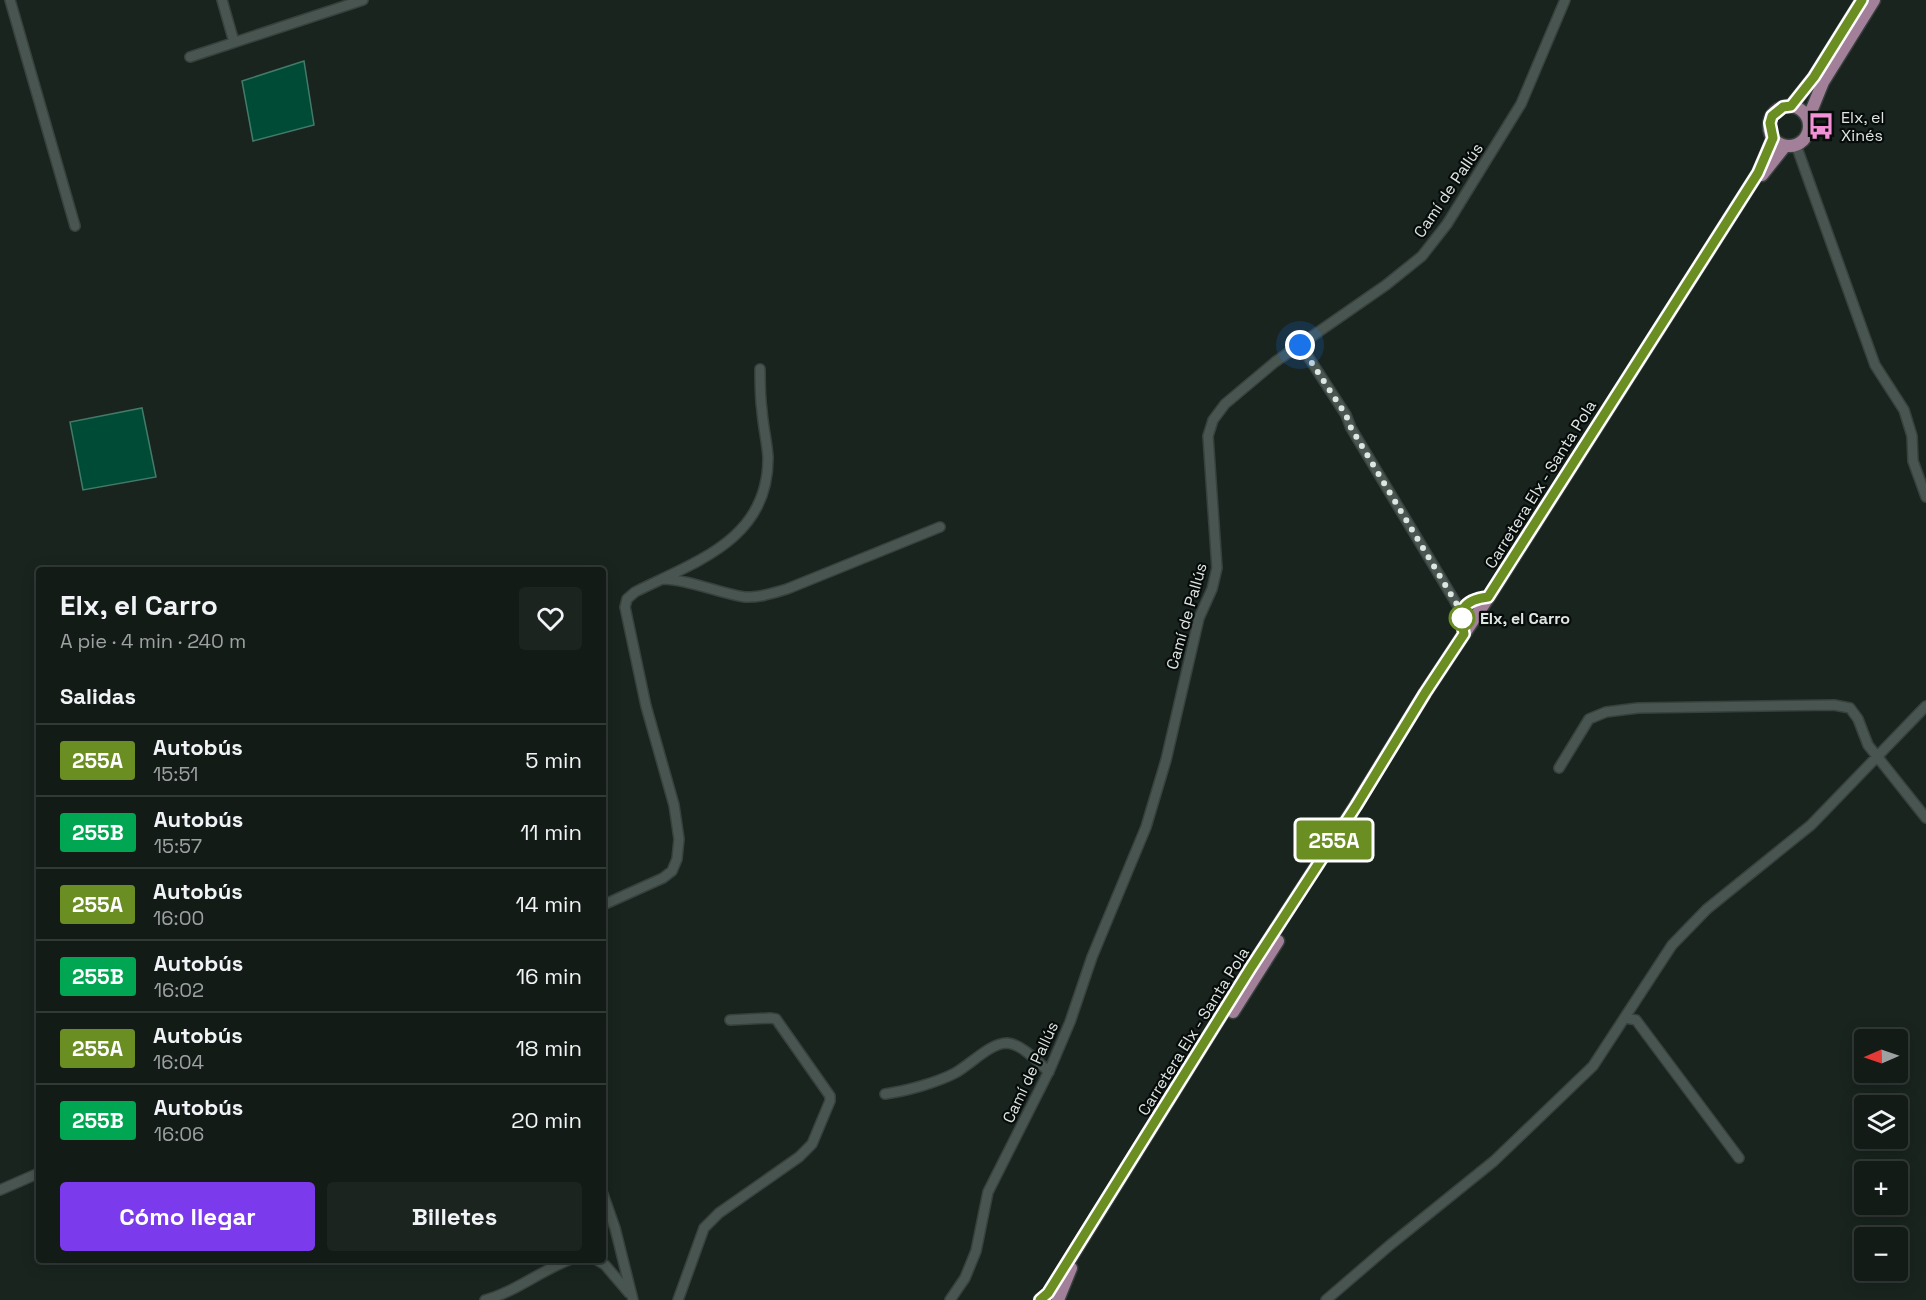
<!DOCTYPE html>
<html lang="es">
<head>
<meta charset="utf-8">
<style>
	:root { --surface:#131b17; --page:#1c2420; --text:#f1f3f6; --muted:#9da1a1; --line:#323936; --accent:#7c3aed }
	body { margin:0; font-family:"Space Grotesk",sans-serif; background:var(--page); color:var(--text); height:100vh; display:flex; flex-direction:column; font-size:22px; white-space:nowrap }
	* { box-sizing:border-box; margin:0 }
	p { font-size:20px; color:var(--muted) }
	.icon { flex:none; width:33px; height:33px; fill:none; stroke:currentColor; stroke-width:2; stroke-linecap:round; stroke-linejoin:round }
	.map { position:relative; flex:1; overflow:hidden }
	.sheet { position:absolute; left:36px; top:567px; width:570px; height:696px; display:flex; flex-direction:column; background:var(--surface); border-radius:6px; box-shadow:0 3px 15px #0003,0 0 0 2px var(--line) }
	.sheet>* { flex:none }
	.badge { padding:0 12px; border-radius:4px; font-size:21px; line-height:39px }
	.needle { width:39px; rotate:268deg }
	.tools { position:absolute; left:1854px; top:1029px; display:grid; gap:12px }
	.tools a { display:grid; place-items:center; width:54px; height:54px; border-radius:6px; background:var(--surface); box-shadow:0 3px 15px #0003,0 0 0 2px var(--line); font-size:30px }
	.you { position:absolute; width:30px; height:30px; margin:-15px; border:4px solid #fff; border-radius:50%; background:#1a73e8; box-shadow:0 0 0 9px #1a73e833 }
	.map>.badge { position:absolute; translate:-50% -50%; box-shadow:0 0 0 3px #fff }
	h2 { padding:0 24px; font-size:22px; line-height:54px }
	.round { display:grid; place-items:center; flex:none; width:63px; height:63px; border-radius:6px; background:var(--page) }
	.head { display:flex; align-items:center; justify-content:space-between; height:102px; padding:0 24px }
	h1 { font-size:28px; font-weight:600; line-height:45px }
	.button { display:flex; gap:12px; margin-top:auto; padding:12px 24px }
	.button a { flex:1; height:69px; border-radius:6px; background:var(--accent); color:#fff; font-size:24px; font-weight:600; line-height:69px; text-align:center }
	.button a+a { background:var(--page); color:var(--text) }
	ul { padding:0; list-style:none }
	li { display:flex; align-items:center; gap:18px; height:72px; padding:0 24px; border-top:2px solid var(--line) }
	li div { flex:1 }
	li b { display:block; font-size:22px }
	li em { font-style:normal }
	li .badge { min-width:66px; font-weight:700; text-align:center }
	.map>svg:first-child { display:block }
	.water { fill:#004b35; stroke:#437a69; stroke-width:1.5 }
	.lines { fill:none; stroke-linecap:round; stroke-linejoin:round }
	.minor-casing { stroke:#38413d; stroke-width:12 }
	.major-casing { stroke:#38413d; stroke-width:15 }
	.minor { stroke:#495550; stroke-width:9 }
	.major { stroke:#a38099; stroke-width:12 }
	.line-casing { stroke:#fff; stroke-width:14 }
	.line { stroke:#6b8e23; stroke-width:9 }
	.walk { stroke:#dee6e2; stroke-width:6; stroke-dasharray:0 10.8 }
	.stop-dot { fill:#fff; stroke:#6b8e23; stroke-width:3 }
	.labels { text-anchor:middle; stroke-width:4.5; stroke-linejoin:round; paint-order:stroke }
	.poi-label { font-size:16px; fill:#dee6e2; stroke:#070c0a; text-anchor:start }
	.street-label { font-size:16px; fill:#dee6e2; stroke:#070c0a }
	.stop-label { font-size:16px; font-weight:bold; fill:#dee6e2; stroke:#070c0a; text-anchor:start }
</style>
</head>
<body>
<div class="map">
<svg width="1926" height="1300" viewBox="0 0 1926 1300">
	<rect width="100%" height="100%" fill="#19241f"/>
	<path class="water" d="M304,61l10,64 -61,16 -11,-60z
		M142,408l14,69 -73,13 -13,-68z"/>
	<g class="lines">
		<defs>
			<path id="minor" d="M10,0l65,226
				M222,0l12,42
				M190,57l173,-57
				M1796,145l79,220 29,45 8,26 1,25 13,36
				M1300,344l46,71 5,13 111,185
				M663,579c29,1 54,14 82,18 14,1 28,-4 42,-8l153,-62
				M1464,634c-5,-24 -2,-34 24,-36
				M1559,768l30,-49 17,-7 32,-4 196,-3 16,3 8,11 10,26 58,73
				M603,905l60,-27 9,-7 5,-12 2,-20 -5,-34 -28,-99 -21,-99 2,-8 8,-7c62,-31 134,-53 133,-135 -1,-15 -5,-31 -6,-46 -2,-14 -2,-28 -2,-42
				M1626,1018l10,2 103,138
				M885,1094c21,-3 51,-11 70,-21 15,-8 35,-30 52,-30 15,1 31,19 42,29
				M0,1190l39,-17
				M603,1194l12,34 18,72
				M597,1260l8,5 24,28
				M485,1300c30,-8 55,-29 84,-40
				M678,1300l26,-72 15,-15 80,-56 13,-13 18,-43v-5l-54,-77 -6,-1 -40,2
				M950,1300l15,-22 11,-27 12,-59 62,-123 20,-47 22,-65 54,-130 20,-67 33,-142 13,-29 5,-21 -9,-132 5,-16 12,-16 50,-42 111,-77 36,-29 25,-32 74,-120 44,-104
				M1326,1300l64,-55 104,-84 99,-95 79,-121 35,-36 104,-84 115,-119"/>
			<path id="major" d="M1791,106l23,-29 48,-77
				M1769 126a20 20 0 1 1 40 0a20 20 0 1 1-40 0Z
				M1808,119l15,-37 51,-82
				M1762,175l23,-29
				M1233,1012l45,-71
				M1040,1300l9,-7 201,-324 106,-164 69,-112 63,-95 270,-425 15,-35
				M1058,1300l13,-32"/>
		</defs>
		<use href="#minor" class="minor-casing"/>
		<use href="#major" class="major-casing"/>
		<use href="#minor" class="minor"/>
		<use href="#major" class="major"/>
	</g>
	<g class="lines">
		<defs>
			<path id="line" d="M1040,1300l8,-7 202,-324 106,-163 69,-113 39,-59c-5,-24 -2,-34 24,-37l270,-424 15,-35 -3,-15 2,-7 11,-9 8,-1 23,-29 48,-77"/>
		</defs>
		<use href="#line" class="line-casing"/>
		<use href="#line" class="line"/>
		<path class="walk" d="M1300,345l46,70 5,13 111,185v5"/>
	</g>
	<defs>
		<symbol id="bus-bare" viewBox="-9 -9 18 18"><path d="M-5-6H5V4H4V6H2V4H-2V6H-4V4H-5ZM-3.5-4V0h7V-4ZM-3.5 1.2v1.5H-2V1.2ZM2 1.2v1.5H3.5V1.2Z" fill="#f391d6" stroke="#070c0a" stroke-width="2.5" paint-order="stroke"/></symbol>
	</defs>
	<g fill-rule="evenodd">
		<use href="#bus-bare" x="1802" y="107" width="38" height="38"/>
	</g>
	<circle class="stop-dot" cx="1462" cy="618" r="12"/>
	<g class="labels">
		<g class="poi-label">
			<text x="1841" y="123">Elx, el<tspan x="1841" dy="18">Xinés</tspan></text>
		</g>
		<g class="street-label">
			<text transform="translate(1448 190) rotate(-56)" y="6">Camí de Pallús</text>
			<text transform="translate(1540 484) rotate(-58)" y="6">Carretera Elx - Santa Pola</text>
			<text transform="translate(1186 616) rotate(-74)" y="6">Camí de Pallús</text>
			<text transform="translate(1193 1031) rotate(-58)" y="6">Carretera Elx - Santa Pola</text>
			<text transform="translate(1030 1072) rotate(-65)" y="6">Camí de Pallús</text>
		</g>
		<g class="stop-label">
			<text x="1480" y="624">Elx, el Carro</text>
		</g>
	</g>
</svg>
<div class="tools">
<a><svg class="needle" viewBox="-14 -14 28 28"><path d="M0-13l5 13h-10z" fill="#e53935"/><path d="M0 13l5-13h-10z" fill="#9da1a1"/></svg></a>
<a><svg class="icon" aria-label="layers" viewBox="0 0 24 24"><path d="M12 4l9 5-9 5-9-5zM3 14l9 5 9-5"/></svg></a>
<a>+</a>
<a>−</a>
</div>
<div class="you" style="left:1300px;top:345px"></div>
<b class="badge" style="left:1334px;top:840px;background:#6b8e23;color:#fff">255A</b>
<section class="sheet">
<div class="head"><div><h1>Elx, el Carro</h1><p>A pie · 4 min · 240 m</p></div><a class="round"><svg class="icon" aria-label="heart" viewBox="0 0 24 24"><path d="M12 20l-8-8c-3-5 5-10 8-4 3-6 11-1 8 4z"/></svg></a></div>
<h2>Salidas</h2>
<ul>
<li><span class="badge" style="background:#6b8e23;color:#fff">255A</span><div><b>Autobús</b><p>15:51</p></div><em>5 min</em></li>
<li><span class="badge" style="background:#00a651;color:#fff">255B</span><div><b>Autobús</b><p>15:57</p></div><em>11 min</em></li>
<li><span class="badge" style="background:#6b8e23;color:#fff">255A</span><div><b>Autobús</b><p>16:00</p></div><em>14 min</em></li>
<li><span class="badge" style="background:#00a651;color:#fff">255B</span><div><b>Autobús</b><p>16:02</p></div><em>16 min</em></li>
<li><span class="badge" style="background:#6b8e23;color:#fff">255A</span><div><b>Autobús</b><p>16:04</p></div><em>18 min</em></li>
<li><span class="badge" style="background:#00a651;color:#fff">255B</span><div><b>Autobús</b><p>16:06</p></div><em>20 min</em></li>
</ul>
<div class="button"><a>Cómo llegar</a><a>Billetes</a></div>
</section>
</div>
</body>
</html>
